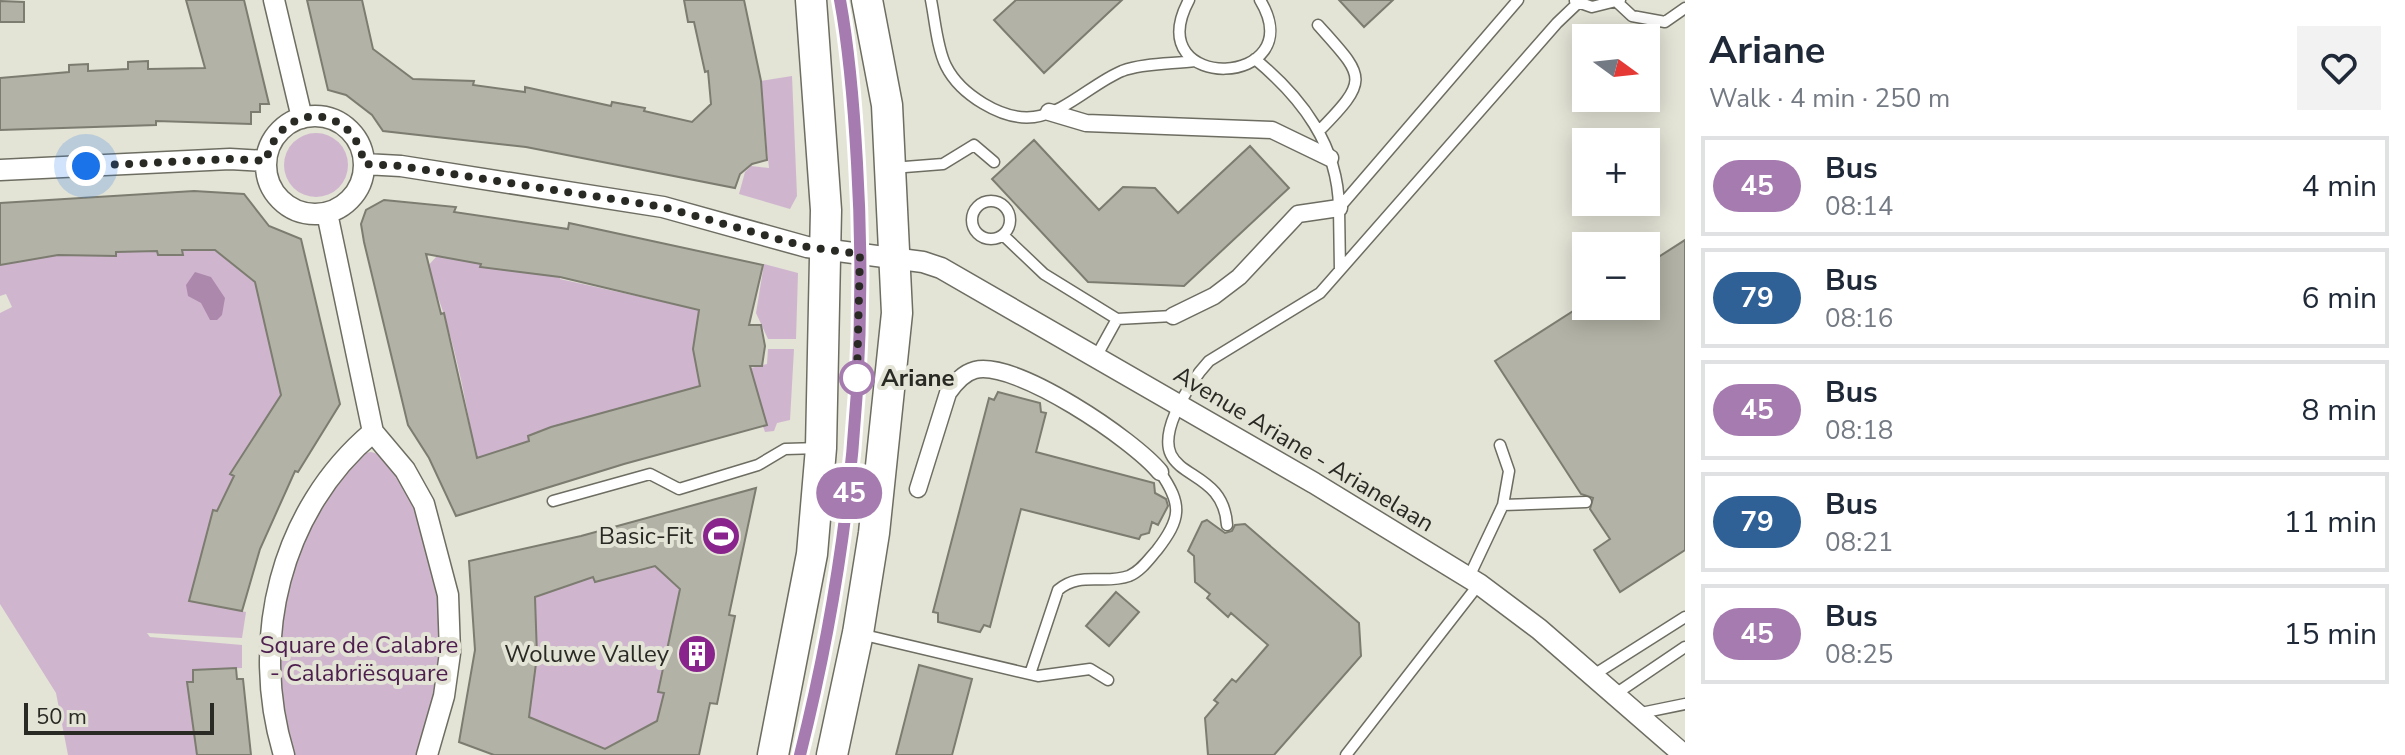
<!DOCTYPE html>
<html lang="en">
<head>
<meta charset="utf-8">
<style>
	:root { --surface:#fff; --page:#f2f2f3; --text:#1f2937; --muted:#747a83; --line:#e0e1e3 }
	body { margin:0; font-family:"Nunito Sans",sans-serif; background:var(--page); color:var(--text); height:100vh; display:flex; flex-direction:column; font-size:30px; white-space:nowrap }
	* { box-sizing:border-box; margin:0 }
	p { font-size:26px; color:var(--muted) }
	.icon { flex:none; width:44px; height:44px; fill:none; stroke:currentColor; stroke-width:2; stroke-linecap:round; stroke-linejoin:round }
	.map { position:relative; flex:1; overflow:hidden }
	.side { display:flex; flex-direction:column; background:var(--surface); width:720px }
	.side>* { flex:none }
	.badge { padding:0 16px; border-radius:26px; font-size:28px; line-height:52px }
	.needle { width:52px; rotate:105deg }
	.fabs { position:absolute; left:1572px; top:24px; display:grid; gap:16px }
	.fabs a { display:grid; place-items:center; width:88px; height:88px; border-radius:0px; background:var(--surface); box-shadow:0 4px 20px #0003; font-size:40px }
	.scale { position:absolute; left:24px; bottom:20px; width:190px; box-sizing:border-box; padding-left:8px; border:4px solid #2a2a25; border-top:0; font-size:22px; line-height:28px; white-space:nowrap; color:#2a2a25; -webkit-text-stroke:6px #e3e3d6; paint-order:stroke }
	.you { position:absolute; width:40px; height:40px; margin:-20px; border:6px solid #fff; border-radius:50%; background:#1a73e8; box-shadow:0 0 0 12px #1a73e833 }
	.map>.badge { position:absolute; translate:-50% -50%; box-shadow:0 0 0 4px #fff }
	.round { display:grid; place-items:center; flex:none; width:84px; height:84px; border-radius:0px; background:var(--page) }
	.headline { display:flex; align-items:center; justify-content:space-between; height:136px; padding:0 24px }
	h1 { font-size:38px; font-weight:700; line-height:60px }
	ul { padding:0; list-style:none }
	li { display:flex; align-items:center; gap:24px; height:100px; margin:0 16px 12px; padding:0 8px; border:4px solid var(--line); border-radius:0px }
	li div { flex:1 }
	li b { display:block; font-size:30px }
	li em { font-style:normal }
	li .badge { min-width:88px; font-weight:700; text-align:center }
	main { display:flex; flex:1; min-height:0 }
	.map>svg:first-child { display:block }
	.green { fill:#cfb6ce }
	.water { fill:#ad88ad }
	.building { fill:#b2b2a6; stroke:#7c7c70; stroke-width:2; fill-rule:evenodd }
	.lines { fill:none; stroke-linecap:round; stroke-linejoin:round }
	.service-casing { stroke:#6e6d62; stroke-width:13 }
	.pedestrian-casing { stroke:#6e6d62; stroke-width:19 }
	.minor-casing { stroke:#6e6d62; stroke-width:23 }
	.secondary-casing { stroke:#6e6d62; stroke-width:33 }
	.service { stroke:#fff; stroke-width:10 }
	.pedestrian { stroke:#fff; stroke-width:16 }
	.minor { stroke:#fff; stroke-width:20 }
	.secondary { stroke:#fff; stroke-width:30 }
	.line-casing { stroke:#fff; stroke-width:18 }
	.line { stroke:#a67cb0; stroke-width:12 }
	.walk { stroke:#2a2a25; stroke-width:8; stroke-dasharray:0 14.4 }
	.stop-dot { fill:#fff; stroke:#a67cb0; stroke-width:4 }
	.labels { text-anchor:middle; stroke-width:8; stroke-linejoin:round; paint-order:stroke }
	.stop-label { font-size:24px; font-weight:bold; fill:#2a2a25; stroke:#e3e3d6; text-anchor:start }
	.street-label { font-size:24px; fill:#2a2a25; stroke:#e3e3d6 }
	.poi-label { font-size:24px; fill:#2a2a25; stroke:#e3e3d6; text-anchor:end }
	.park-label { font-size:24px; fill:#4d1e4e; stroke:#e3e3d6 }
</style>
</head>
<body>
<main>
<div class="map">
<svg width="1685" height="755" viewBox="0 0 1685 755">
	<rect width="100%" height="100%" fill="#e3e3d6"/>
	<path class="green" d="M792,76l5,120 -7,13 -51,-15 6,-22 6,-6 18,2 -9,-87z
		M284 165a32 32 0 1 1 64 0a32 32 0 1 1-64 0Z
		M214,249l41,33 26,113 -50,79 3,2 -17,35 -4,-1 -24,91 57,11 -4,26 -95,-5 3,4 92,8v23l-49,2v12h-6l10,73h-129l-12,-62 -56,-89v-291l12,-6 -6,-13 -6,2v-31l58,-10 57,1 1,-4 41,-1 26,3 -1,-4z
		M437,256l44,8v3l79,7v5l139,31 -6,39 7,37 -149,41 -23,9 1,5 -53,18c-7,-45 -28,-158 -52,-189z
		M764,264l34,9 -2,66h-28l-12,-26z
		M768,349h26l-4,71 -13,3 -3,8 -9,1 -2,-6 4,-1 -16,-57 16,-4z
		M371,452c56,13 78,171 70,220 -4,28 -15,56 -23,83h-128l-13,-63 6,-97 25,-75 52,-66z
		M655,566l30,28 -9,11 -18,86 6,2 -7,28 -52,28 -76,-32 8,-61 -3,-59 59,-20 3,5z"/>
	<path class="water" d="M195,272l16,5 14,21 -3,17 -5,5h-7l-9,-17 -13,-7 -2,-11z"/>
	<path class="building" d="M186,0h58l25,104h-9v8h-9v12l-95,-3v4l-156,5v-52l69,-6v-7l19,-1v7l40,-2v-7l20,-1v8l57,-1z
		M307,0h55l11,49 40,30 61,2 -1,4 52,7v-5l86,19 1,-4 33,6 -1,3 48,11 19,-18 -3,-33 -3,1 -11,-50h-6l-4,-22h60l17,81 6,79 -15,4 -12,10 -5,14 -209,-41 -143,-16 -11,-16 -26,-20 -18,-5z
		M1016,0h106l-78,73 -50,-53z
		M1339,0h54l-29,27z
		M0,1l24,1v20h-24z
		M1034,140l65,70 24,-23 32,1 23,25 72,-67 39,42 -105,98 -96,-4 -96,-103z
		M194,191l50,3 25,32 32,13 39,165 -42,68 -3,-1 -35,78 -18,62 -53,-10 24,-91 4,1 17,-35 -4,-2 51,-79 -26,-113 -40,-32h-33l1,5h-25l-1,-4 -41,1v4l-58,-1 -58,10v-62z
		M384,200l72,7 -2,5 114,17 1,-6 194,42 -14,60h12l4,21 -3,20h-12l17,59 -143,39 -168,52 -27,-58 -21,-33 -44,-183 -3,-18 5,-14zM426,254l55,10 -1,3 80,10 139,33 -6,39 7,37 -149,41 -23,9 1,5 -52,17 -33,-145 -3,1z
		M1685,240v310l-65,42 -26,-42 16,-11 -20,-30 3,-11 -12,-4 -86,-133 86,-55h65v-41z
		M998,392l42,11 1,9 5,1 -10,39 118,31 1,10 11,6 2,7 -10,19 -6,-3 -3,11 -8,2 -2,4 -118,-30 -31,118 -6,-2 -4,7 -42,-10v-9l-5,-1 56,-214 5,2z
		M756,488l-27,127 6,1 -18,88 -7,-1 -11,52h-205l-35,-13 16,-92 -6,-89 112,-25zM655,566l25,23 -22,103 6,1 -7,28 -52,28 -76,-32 8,-61 -2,-59 58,-20 2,5z
		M1207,520l18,13 7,-2 3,-6 10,-1 114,99 2,33 -87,99h-66l-3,-37 13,-15 -4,-3 18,-21 4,3 32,-37 -37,-32 -3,4 -21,-19 3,-4 -15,-12 -1,-26 -6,-5 14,-29z
		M1116,592l23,20 -30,34 -23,-20z
		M919,665l53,14 -20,76h-56z
		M236,668l1,11h6l8,76h-54l-10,-73h6v-12z"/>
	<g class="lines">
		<defs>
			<path id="service" d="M931,0c4,20 6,48 15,66 14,28 56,55 88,51 31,-4 59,-34 88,-46 21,-8 51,-7 73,-10
				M1189,0c-51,95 124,88 71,0
				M1575,1l17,6 28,-7
				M1617,2l15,14 33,6 20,-14
				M1318,25c46,52 53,53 2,105
				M1255,59c47,39 83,86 84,149
				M892,168l51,-4 31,-19 20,17
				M972 220a19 19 0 1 1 38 0a19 19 0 1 1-38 0Z
				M1003,235l41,39 73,45 56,-3
				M1340,270l-1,-62 179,-208
				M1096,357l21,-38
				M1500,445l9,26 -6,34
				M553,501l97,-27 29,15 79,-24 27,-16 35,-1
				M1227,525c-4,-65 -82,-40 -52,-111 9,-20 19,-37 34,-53l111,-68 237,-270 21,-20
				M1469,577l34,-72 83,-3
				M860,634l178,42 52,-7 18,11
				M1030,674l28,-84c22,-19 46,-5 71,-14 12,-5 20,-17 28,-26 24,-31 26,-45 3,-78
				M1592,676l93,-59
				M1614,695l71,-48
				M1636,714l49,-10
				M800,755c49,-194 69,-392 57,-592 -3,-54 -7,-109 -17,-163
				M1346,755l133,-171"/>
			<path id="pedestrian" d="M1049,112l37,11 186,7 58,28
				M1173,316l41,-20 25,-19 59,-63 41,-6
				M918,489l30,-96c7,-10 15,-20 27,-23 41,-10 159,70 185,102"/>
			<path id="minor" d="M274,0l28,118
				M266 165a49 49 0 1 1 98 0a49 49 0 1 1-98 0Z
				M364,164l37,2 262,41 144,40 116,15 18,6 373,215 165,101 60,45 145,126
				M0,170l230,-11 36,2
				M327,213l46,219 32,38 19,34 24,91 2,58 -6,43 -17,59
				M284,755c-35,-115 -4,-245 89,-323"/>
			<path id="secondary" d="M773,755l39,-201 9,-106 5,-238 -15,-210
				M832,755l26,-122 16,-100 23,-220 -10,-208 -20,-105"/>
		</defs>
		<use href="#service" class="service-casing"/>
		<use href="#pedestrian" class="pedestrian-casing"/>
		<use href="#minor" class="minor-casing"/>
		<use href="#secondary" class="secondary-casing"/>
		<use href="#service" class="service"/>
		<use href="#pedestrian" class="pedestrian"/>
		<use href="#minor" class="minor"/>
		<use href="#secondary" class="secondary"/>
	</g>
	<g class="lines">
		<defs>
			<path id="line" d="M800,755c49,-194 69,-392 57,-592 -3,-54 -7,-109 -17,-163"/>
		</defs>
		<use href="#line" class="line-casing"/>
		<use href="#line" class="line"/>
		<path class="walk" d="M86,166l144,-7 36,2c14,-61 88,-59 98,3l37,2 262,41 144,40 53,7 -3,124"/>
	</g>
	<defs>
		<symbol id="stadium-disc" viewBox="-11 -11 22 22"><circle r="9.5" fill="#88248c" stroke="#e3e3d6"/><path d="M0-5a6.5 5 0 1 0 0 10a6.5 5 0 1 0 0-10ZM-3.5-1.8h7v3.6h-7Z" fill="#fff"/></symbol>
		<symbol id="building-disc" viewBox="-11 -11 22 22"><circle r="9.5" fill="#88248c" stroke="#e3e3d6"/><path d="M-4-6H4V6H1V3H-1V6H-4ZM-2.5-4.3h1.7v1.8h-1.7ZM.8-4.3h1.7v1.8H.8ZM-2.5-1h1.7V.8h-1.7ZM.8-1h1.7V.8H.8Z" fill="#fff"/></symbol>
	</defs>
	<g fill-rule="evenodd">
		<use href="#stadium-disc" x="699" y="514" width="44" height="44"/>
		<use href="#building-disc" x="675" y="632" width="44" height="44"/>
	</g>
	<circle class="stop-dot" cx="857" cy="378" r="16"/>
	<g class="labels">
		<g class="stop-label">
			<text x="881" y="386">Ariane</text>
		</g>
		<g class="street-label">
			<text transform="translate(1304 449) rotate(31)" y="8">Avenue Ariane - Arianelaan</text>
		</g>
		<g class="poi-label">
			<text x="693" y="544">Basic-Fit</text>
			<text x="669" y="662">Woluwe Valley</text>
		</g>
		<g class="park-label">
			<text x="359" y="653">Square de Calabre<tspan x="359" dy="28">- Calabriësquare</tspan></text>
		</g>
	</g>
</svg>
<div class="fabs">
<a><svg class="needle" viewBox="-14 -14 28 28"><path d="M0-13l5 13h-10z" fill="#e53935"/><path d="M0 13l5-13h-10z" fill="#747a83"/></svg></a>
<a>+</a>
<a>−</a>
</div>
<div class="scale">50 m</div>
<div class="you" style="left:86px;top:166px"></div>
<b class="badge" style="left:849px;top:493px;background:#a67cb0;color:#fff">45</b>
</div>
<section class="side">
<div class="headline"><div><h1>Ariane</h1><p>Walk · 4 min · 250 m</p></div><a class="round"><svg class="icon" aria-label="heart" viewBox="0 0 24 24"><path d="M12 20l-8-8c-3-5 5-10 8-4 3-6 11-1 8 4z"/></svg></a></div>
<ul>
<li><span class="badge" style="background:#a67cb0;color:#fff">45</span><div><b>Bus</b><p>08:14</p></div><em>4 min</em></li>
<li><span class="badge" style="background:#306196;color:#fff">79</span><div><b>Bus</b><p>08:16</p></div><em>6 min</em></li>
<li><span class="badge" style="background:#a67cb0;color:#fff">45</span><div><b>Bus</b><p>08:18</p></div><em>8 min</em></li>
<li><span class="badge" style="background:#306196;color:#fff">79</span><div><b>Bus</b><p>08:21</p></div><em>11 min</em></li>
<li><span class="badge" style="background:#a67cb0;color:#fff">45</span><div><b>Bus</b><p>08:25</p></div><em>15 min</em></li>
</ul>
</section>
</main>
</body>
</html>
